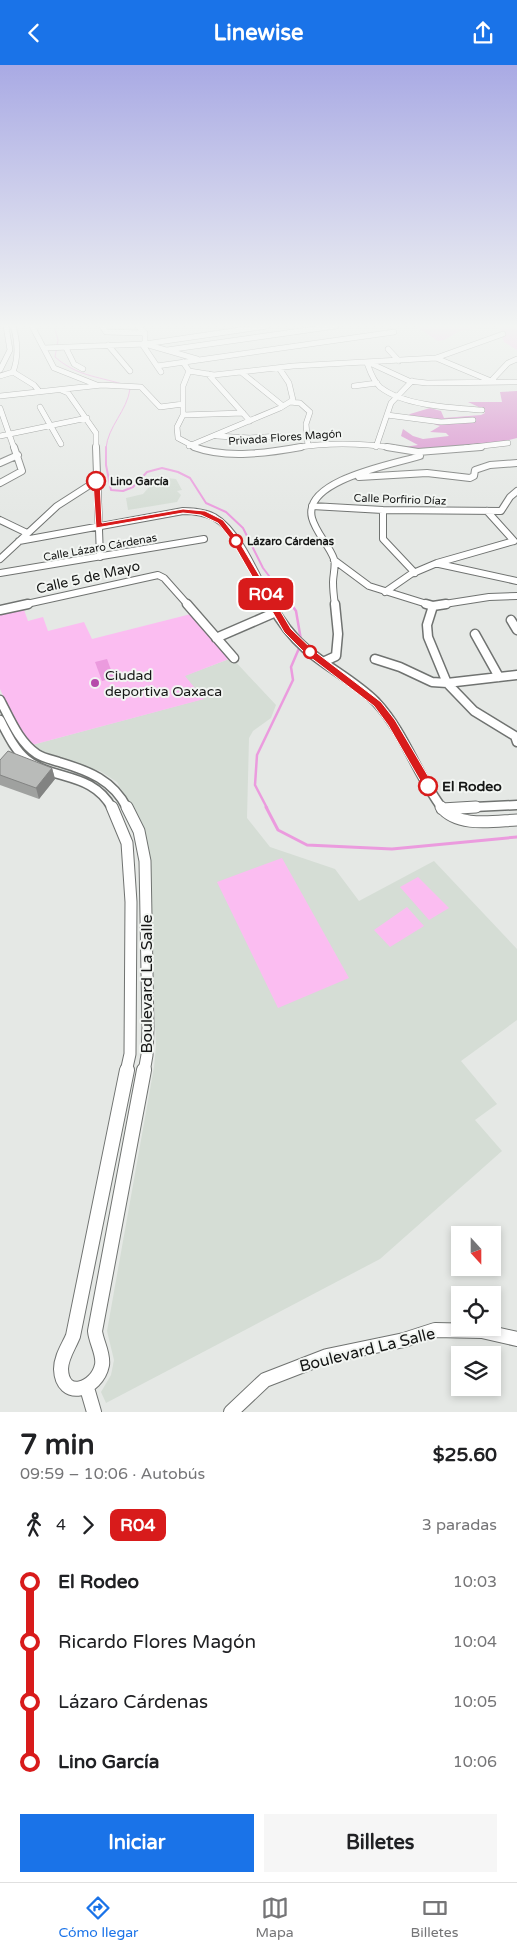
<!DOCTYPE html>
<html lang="es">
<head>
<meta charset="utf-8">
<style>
	:root { --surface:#fff; --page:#f6f6f6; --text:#202124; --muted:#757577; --line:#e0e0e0; --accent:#1a73e8 }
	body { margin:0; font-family:"Varela Round",sans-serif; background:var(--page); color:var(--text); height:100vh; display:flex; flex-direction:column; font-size:19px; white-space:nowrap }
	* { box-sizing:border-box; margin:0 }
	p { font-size:16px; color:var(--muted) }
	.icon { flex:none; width:28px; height:28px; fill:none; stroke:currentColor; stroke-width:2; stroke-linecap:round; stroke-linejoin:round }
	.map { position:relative; height:1347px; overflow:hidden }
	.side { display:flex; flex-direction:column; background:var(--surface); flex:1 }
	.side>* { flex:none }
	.badge { padding:0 10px; border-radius:8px; font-size:18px; line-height:32px }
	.needle { width:32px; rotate:159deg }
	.tools { position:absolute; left:451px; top:1161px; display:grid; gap:10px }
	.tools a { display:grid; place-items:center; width:50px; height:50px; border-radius:0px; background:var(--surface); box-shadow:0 2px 8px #0003; font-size:25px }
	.map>.badge { position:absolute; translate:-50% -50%; box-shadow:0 0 0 2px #fff }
	.legs { display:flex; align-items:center; gap:8px; height:55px; padding:0 20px; font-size:16px }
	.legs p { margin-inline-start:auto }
	.summary { display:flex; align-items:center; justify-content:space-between; height:85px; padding:0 20px }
	h1 { font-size:28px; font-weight:800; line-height:38px }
	.primary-button { display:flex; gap:10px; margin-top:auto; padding:10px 20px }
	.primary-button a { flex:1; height:58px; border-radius:0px; background:var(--accent); color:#fff; font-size:20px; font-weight:800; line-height:58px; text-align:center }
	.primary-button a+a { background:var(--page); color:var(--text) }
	ul { padding:0 20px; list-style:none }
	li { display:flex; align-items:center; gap:18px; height:60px; font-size:19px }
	li i { display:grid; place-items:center; width:8px; height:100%; margin:0 6px; background:currentColor }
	li i::after { content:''; width:12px; height:12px; margin:-6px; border:4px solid; border-radius:50%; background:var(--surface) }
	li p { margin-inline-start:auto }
	li:first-child i { background:linear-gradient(#0000 50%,currentColor 0) }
	li:last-child i { background:linear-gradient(currentColor 50%,#0000 0) }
	header { display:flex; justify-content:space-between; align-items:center; height:65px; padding:0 20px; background:var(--accent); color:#fff; font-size:22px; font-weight:800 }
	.tab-bar { display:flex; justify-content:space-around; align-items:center; height:70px; border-top:1px solid var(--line); background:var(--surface); font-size:14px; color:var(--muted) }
	.tab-bar a { display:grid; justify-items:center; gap:2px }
	.tab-bar .active { color:var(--accent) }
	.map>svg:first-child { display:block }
	.built { fill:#d5ddd5 }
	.green { fill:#fbbdf1 }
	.forest { fill:#d88acc }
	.water { fill:#eb9bde }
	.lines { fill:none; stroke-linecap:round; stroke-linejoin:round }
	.stream-far3 { stroke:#eb9bde; stroke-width:1 }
	.stream-far2 { stroke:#eb9bde; stroke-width:2 }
	.stream-far1 { stroke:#eb9bde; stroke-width:2.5 }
	.stream { stroke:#eb9bde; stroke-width:3 }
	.minor-far4-casing { stroke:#707371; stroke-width:6 }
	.minor-far3-casing { stroke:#707371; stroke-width:8 }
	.minor-far2-casing { stroke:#707371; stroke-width:11 }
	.minor-far1-casing { stroke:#707371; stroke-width:13 }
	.minor-casing { stroke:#707371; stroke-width:16 }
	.minor-far4 { stroke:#fff; stroke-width:5 }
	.minor-far3 { stroke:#fff; stroke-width:6 }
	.minor-far2 { stroke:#fff; stroke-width:8 }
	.minor-far1 { stroke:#fff; stroke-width:11 }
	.minor { stroke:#fff; stroke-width:14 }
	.wall { fill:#9fa19f }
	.shaded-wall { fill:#828382 }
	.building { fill:#b9bbb9; stroke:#828382 }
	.line-1 { fill:#d81b1b; stroke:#fff }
	.stop-1-dot { fill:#fff; stroke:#d81b1b; stroke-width:2.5 }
	.poi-dot { fill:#b64aaa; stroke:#f2f5f2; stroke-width:2 }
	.labels { text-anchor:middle; stroke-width:4; stroke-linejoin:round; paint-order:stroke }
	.far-street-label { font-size:11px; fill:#151615; stroke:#f2f5f2 }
	.far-stop-label { font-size:11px; font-weight:bold; fill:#151615; stroke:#f2f5f2; text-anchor:start }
	.street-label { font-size:14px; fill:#151615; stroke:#f2f5f2 }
	.poi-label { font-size:14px; fill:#151615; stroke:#f2f5f2; text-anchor:start }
	.stop-label { font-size:14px; font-weight:bold; fill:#151615; stroke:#f2f5f2; text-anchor:start }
	.near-street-label { font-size:16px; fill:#151615; stroke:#f2f5f2 }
</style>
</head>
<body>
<header><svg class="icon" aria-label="back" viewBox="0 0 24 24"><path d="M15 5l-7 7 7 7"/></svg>Linewise<svg class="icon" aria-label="share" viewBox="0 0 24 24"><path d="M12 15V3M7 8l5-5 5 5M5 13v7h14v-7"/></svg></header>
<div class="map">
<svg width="517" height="1347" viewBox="0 0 517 1347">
	<rect width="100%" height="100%" fill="#e5e8e5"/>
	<path class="built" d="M158,412l18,2 6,11 -5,1 4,4 -4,7 -49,8 -2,-12 17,-4z
		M232,593l44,47 -5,13 -18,13 -4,7 -2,80 23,29 65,22 24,32 75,-40 83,88v71l-56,41 36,43 -22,16 27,31 -122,108 -274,144 -5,-11 10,-17 3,-15 -7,-29 47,-264 2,-21 -6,-160 -13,-68 -20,-36 -17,-11 -57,-17 -11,-9 171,-46 -19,-23z"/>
	<path class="green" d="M415,261h77l-32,5 -16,9 -6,1z
		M499,261h18v24l-13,-8z
		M23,542l5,14 15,-4 5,14 36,-9 8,17 99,-25 38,45 -44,17 19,23 -172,46 -14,-16 -18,-40v-77z
		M282,793l67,120 -71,30 -61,-126z
		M418,812l31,31 -20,12 -29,-33z
		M407,842l17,19 -34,21 -16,-17z"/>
	<path class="forest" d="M517,326v47l-39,10 -66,3 -8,-4 14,-2 -17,-9 2,-7 10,7 10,3 26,-3 -3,-3 -16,-1 10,-6 -32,-10 2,-2 20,-6 11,3 3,7 37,-3 4,-2 -2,-4 -15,-7h34l-2,-10z"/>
	<path class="water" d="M107,594l7,19 -12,3 -7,-19z"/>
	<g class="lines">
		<path class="stream-far3" d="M54,261l4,14 -3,17c22,19 41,19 67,27
			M106,383c2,-22 21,-37 24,-59l-3,-2"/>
		<path class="stream-far2" d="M106,382v18l5,25 12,1 10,-4 14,-15 15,-4 16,4 12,6 16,25 20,9 17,16 20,40 28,37"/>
		<path class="stream-far1" d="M291,539l5,7 5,29
			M267,743l-12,-23 2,-30 36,-75 -2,-13 9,-21"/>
		<path class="stream" d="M266,742l12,23 29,15 85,4 125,-12"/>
		<defs>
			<path id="minor-far4" d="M32,261l22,42 43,17
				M102,261l4,6 39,1
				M138,261l7,7v11l52,15
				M142,279l19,28
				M108,280l22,26
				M44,283l101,-4 122,-18
				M66,283l8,16 9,5
				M388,284l11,12
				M167,285l169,-24
				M436,293l55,23
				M183,297l6,9 -6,15v29l-6,12 1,11 19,10
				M367,298c3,8 6,18 13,24 24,19 72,21 102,23
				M372,299l37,17 18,2 90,-1
				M157,301l237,-34
				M0,305l10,-20 -4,-24
				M189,306l25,4 79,-9 143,-8 67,-24
				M13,307l21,13 5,6
				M241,307l42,34
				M208,309l42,47
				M0,311l13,-4c6,-16 5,-30 0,-46
				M491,316l17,-18 9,-4
				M354,321l23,-3
				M61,325l7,3 28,40v15
				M0,331l102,-11 39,2 19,20 23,-3
				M290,337l10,1 10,9 -4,12 2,22
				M40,342l21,37
				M0,343l14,40
				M183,350l60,-2
				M387,350l54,7 32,-2
				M0,371l87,-18
				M217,371l33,2 29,-2
				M189,381l91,-38 13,-8 -4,-17 -10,-15
				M376,382l15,-44 21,-22
				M294,383c35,-6 67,-5 101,0
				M465,383l43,-5"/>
			<path id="minor-far3" d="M96,382l4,110
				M194,382c32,12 74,6 107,0
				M418,387l63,-5
				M0,398l18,-8
				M359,412l68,-4 43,5 4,-2 1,-6 15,-5 27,-2
				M0,418l22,-12 -8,-24
				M312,441l71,4 118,1 9,-14 7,-6
				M383,445v29l32,34
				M487,446l27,30
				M0,455l27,13
				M19,476l164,-30c10,0 21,1 31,6 25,14 44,63 58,88
				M0,494l57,-53 39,-25
				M334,495l35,26 61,19
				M439,499l78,17
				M0,508l204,-34
				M385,527l26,-18 26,-11 77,-22
				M22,540l136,-30 6,3 24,27
				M335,540c-1,-7 -2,-15 -2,-23 0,-7 3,-16 1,-23 -5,-14 -18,-26 -22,-41 -10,-38 82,-54 108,-62l-2,-4 -31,-5
				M438,540l51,-8 28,-1"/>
			<path id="minor-far2" d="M187,539l47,54
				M271,539c9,17 20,32 35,45 22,19 49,32 70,53 29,31 41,73 66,106
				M426,539l7,2 13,-2
				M433,541l-6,19 1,12 19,46 27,28 41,25 2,6
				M0,545l28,-6
				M511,555l6,10
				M475,569l24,43
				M216,573l60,-26
				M375,594l25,8 32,15 15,1 70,-8
				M323,597l13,-6 2,-22 -3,-30
				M0,635c10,19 19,42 37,54 6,4 16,6 22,8 30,9 54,18 68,46
				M0,655c7,13 14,29 26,39 26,22 66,12 86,49
				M453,743l64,-3"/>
			<path id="minor-far1" d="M112,742l15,36 4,59 -1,152 -4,18
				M127,742l12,24 6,30 3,166 -1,28 -3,17
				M441,742c17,21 53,14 76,13
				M442,744l34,-2"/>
			<path id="minor" d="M127,1005l-54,266c-4,10 -12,21 -12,33 1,32 36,21 41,-4 2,-11 -6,-23 -7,-34l49,-261
				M87,1323l7,24
				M231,1347l34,-32 62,-24 77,-16 31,-10 47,1 35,8"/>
		</defs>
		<use href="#minor-far4" class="minor-far4-casing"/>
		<use href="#minor-far3" class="minor-far3-casing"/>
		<use href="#minor-far2" class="minor-far2-casing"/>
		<use href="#minor-far1" class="minor-far1-casing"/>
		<use href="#minor" class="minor-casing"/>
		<use href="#minor-far4" class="minor-far4"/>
		<use href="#minor-far3" class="minor-far3"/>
		<use href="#minor-far2" class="minor-far2"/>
		<use href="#minor-far1" class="minor-far1"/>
		<use href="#minor" class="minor"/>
	</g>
	<path class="wall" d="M0,695l52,8 3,11 -16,20 -39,-14z"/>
	<path class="shaded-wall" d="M52,703l3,11 -16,20 -3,-11z"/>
	<path class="building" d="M8,686l44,17 -16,20 -36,-13v-15z"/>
	<linearGradient id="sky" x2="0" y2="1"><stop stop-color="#a9aae4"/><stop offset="0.58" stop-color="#f3f5f3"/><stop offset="1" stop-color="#f3f5f3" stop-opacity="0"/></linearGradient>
	<rect width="517" height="450" fill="url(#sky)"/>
	<path class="line-1" d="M96,414l4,2 2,42 81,-14 22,2 18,9 14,18 54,91 22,21 68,52 14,18 39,66 -2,3h-7l-37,-64 -14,-19 -68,-52 -22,-22 -54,-94 -12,-15 -17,-8 -18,-2 -87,15 -3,-47z"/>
	<g class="stop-1-dot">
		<circle cx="96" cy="416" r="9"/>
		<circle cx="236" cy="476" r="6"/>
		<circle cx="310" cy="587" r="6"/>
		<circle cx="428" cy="721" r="9"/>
	</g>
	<circle class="poi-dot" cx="95" cy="618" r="5"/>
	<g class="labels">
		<g class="far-street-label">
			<text transform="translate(285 372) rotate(-4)" y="4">Privada Flores Magón</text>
			<text transform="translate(400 434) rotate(2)" y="4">Calle Porfirio Díaz</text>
			<text transform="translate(100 482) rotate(-10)" y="4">Calle Lázaro Cárdenas</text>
		</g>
		<g class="far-stop-label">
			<text x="110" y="420">Lino García</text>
			<text x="247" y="480">Lázaro Cárdenas</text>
		</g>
		<g class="street-label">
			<text transform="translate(88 512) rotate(-13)" y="5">Calle 5 de Mayo</text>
		</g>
		<g class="poi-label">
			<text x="105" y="615">Ciudad<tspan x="105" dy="16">deportiva Oaxaca</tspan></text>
		</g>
		<g class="stop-label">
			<text x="442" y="726">El Rodeo</text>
		</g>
		<g class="near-street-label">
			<text transform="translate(146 919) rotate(-90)" y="6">Boulevard La Salle</text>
			<text transform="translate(367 1284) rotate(-14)" y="6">Boulevard La Salle</text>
		</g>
	</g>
</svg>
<div class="tools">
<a><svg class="needle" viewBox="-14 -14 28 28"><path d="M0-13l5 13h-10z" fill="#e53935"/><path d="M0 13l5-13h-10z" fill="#757577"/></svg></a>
<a><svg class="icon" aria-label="locate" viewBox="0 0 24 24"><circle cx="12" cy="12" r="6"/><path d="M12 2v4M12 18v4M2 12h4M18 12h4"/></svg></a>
<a><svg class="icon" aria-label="layers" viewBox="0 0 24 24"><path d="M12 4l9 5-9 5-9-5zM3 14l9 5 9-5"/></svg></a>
</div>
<b class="badge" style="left:266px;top:529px;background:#d81b1b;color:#fff">R04</b>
</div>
<section class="side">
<div class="summary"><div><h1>7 min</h1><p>09:59 – 10:06 · Autobús</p></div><b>$25.60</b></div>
<div class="legs"><svg class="icon" aria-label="walk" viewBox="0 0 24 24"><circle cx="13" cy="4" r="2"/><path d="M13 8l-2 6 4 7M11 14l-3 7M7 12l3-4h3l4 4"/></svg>4<svg class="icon" aria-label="forward" viewBox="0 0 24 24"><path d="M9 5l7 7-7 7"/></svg><b class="badge" style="background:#d81b1b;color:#fff">R04</b><p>3 paradas</p></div>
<ul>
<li><i style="color:#d81b1b"></i><b>El Rodeo</b><p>10:03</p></li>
<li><i style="color:#d81b1b"></i><span>Ricardo Flores Magón</span><p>10:04</p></li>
<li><i style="color:#d81b1b"></i><span>Lázaro Cárdenas</span><p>10:05</p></li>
<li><i style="color:#d81b1b"></i><b>Lino García</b><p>10:06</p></li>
</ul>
<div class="primary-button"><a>Iniciar</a><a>Billetes</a></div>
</section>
<nav class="tab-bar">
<a class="active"><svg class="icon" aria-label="directions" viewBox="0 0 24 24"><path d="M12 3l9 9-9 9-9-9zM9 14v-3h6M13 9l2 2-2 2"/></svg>Cómo llegar</a>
<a><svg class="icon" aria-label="map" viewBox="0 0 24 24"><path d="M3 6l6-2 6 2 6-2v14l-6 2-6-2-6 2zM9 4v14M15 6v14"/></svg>Mapa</a>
<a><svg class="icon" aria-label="tickets" viewBox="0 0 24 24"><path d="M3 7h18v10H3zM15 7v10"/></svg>Billetes</a>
</nav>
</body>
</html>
